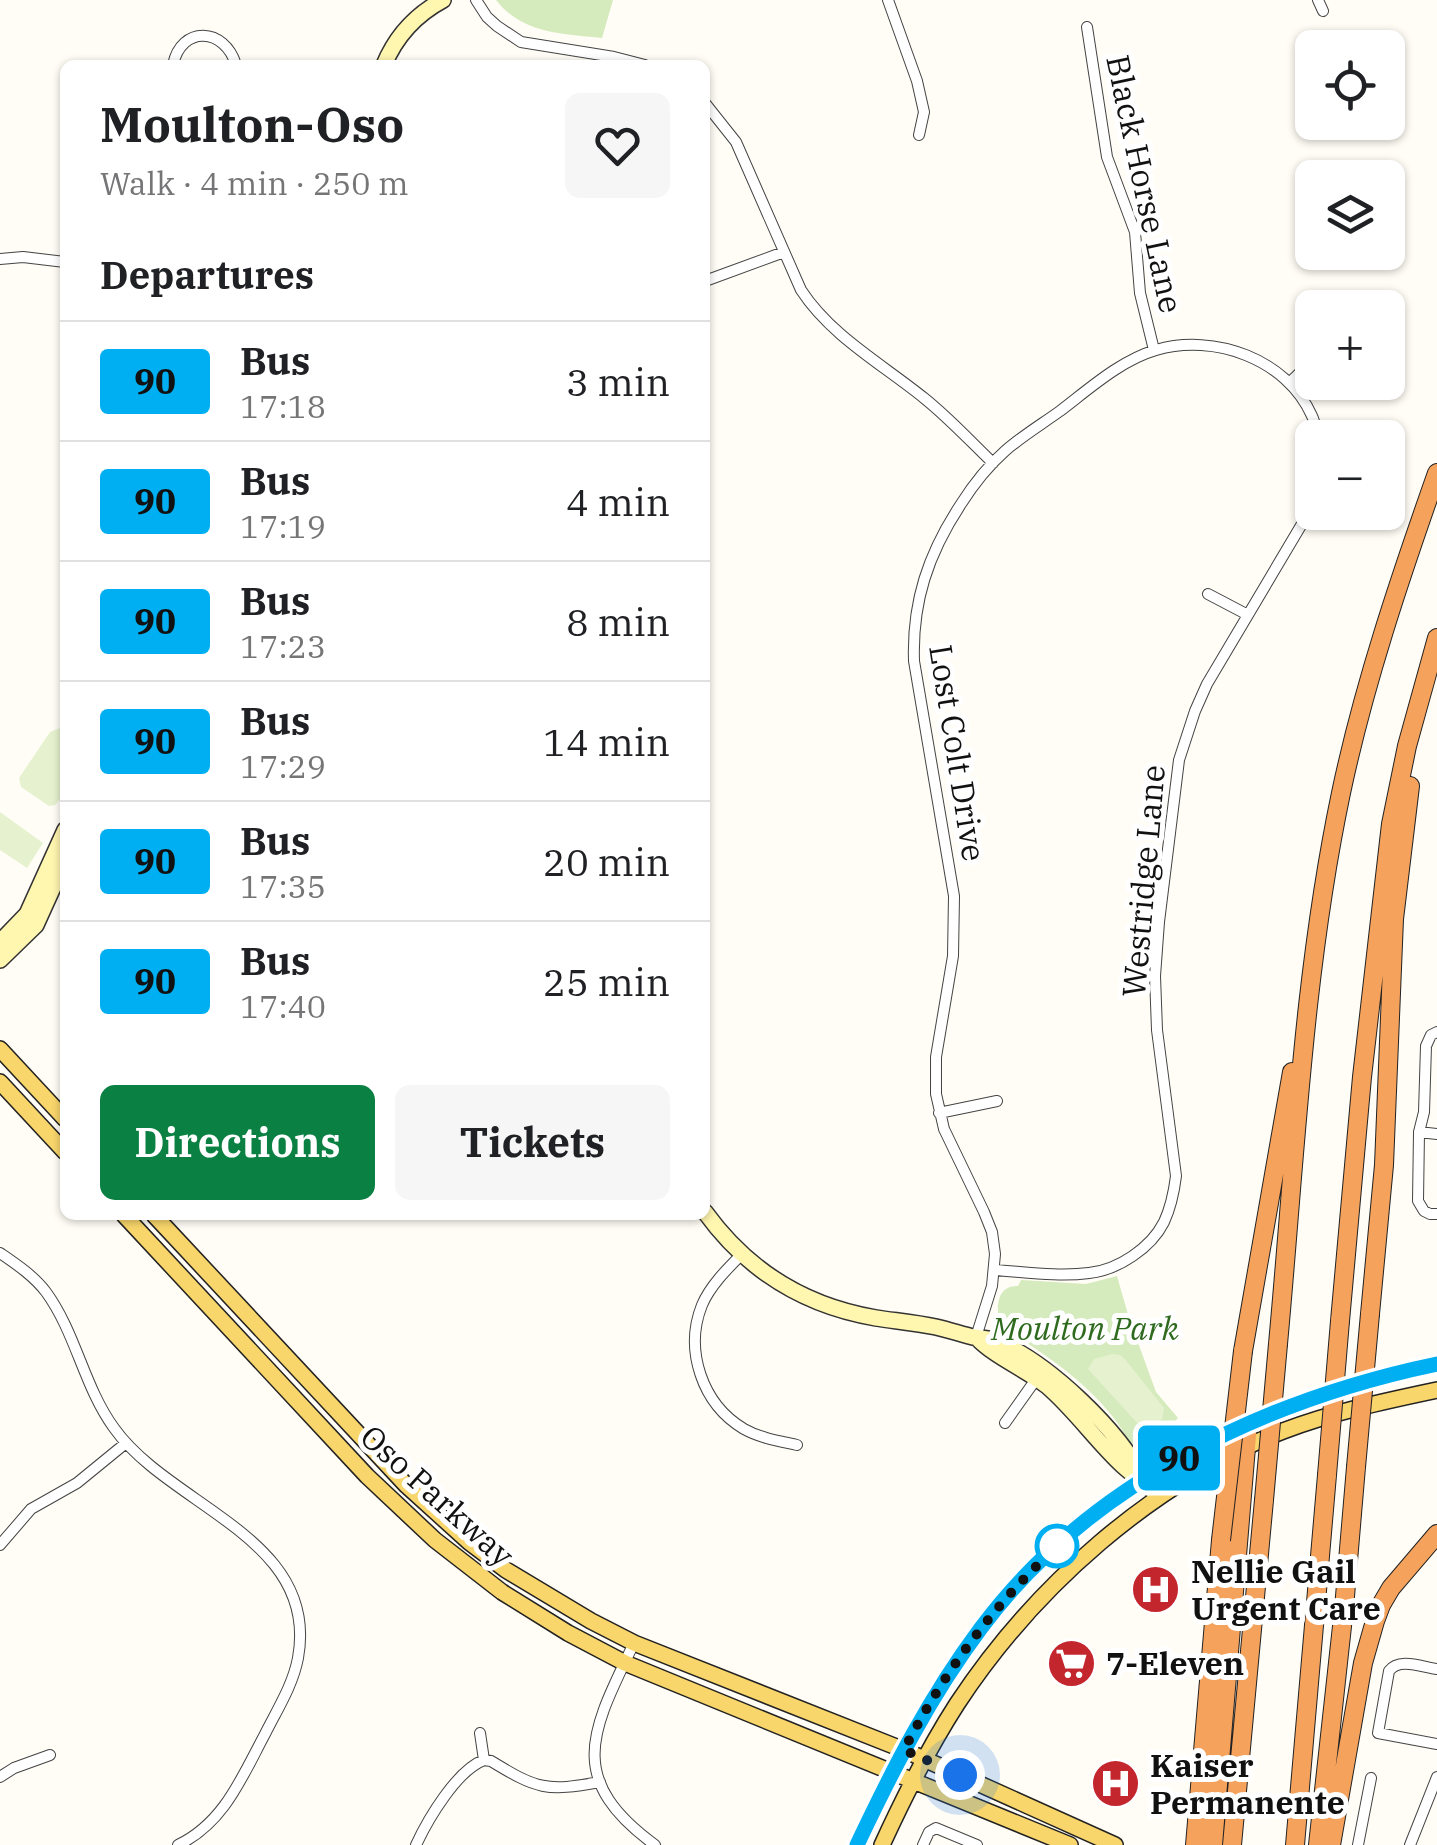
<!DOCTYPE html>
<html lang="en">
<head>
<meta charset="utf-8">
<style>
	:root { --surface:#fff; --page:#f6f6f6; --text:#202124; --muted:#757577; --line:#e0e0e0; --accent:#0b8043 }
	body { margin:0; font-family:"IBM Plex Serif",serif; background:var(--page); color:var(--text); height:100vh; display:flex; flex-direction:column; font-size:38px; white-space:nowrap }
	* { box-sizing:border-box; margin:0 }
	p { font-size:32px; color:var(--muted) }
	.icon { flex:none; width:55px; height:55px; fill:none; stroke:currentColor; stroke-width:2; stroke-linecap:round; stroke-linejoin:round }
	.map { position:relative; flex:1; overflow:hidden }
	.panel { position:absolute; left:60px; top:60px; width:650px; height:1160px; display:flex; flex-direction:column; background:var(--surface); border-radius:15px; box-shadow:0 2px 8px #0004 }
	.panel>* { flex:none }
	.badge { padding:0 20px; border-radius:8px; font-size:35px; line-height:65px }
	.controls { position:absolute; left:1295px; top:30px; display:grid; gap:20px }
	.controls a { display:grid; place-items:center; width:110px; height:110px; border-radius:15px; background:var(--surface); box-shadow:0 2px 8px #0004; font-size:50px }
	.you { position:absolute; width:50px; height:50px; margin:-25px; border:8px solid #fff; border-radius:50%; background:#1a73e8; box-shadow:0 0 0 15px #1a73e833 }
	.map>.badge { position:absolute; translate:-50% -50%; box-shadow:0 0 0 5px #fff }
	h2 { padding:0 40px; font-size:38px; line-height:90px }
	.round { display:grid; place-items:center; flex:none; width:105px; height:105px; border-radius:15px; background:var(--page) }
	.overview { display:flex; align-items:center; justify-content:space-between; height:170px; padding:0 40px }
	h1 { font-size:48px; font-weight:700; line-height:75px }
	.action { display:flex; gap:20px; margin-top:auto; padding:20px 40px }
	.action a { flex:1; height:115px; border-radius:15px; background:var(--accent); color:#fff; font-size:40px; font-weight:700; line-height:115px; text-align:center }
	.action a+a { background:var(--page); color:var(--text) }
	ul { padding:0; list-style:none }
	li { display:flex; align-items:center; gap:30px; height:120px; padding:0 40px; border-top:2px solid var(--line) }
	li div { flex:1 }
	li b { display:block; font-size:38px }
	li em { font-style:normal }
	li .badge { min-width:110px; font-weight:700; text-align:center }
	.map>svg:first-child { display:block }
	.green { fill:#d5ebbd }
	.pitch { fill:#e6f2cf }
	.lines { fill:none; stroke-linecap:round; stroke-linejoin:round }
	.street-casing { stroke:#444; stroke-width:12 }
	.secondary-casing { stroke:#333; stroke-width:18 }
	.primary-casing { stroke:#222; stroke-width:18 }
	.highway-casing { stroke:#222; stroke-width:20 }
	.street { stroke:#fff; stroke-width:10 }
	.secondary { stroke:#fff6b0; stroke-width:15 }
	.primary { stroke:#f9d66b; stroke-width:15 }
	.highway { stroke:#f5a25d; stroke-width:18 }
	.highway-bridge-casing { stroke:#222; stroke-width:20; stroke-linecap:butt }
	.highway-bridge { stroke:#f5a25d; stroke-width:18 }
	.line-casing { stroke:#fff; stroke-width:22 }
	.line { stroke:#00aff2; stroke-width:15 }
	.walk { stroke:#111; stroke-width:10; stroke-dasharray:0 18 }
	.stop-dot { fill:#fff; stroke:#00aff2; stroke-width:5 }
	.labels { text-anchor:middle; stroke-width:10; stroke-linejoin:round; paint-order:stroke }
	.street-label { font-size:32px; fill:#111; stroke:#fff }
	.park-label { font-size:32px; font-style:italic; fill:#2f6b1f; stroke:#fff }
	.poi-label { font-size:32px; font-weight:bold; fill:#111; stroke:#fff; text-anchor:start }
</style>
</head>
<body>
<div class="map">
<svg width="1437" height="1845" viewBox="0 0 1437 1845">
	<rect width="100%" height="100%" fill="#fffdf5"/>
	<path class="green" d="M496,0h117l-11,38c-39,-4 -80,-4 -106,-38z
		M1117,1276l12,42 27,74 22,26 -29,29 -19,-4c-29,-53 -80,-85 -129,-117 -6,-16 -5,-41 17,-40l3,-6 65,4z"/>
	<path class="pitch" d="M60,728l5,2v64l-10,11 -6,1 -28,-19 -2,-9 31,-46z
		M0,812l43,31 -16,25 -27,-18z
		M1112,1354l8,1 4,3 40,50 -2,11 -13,9 -10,-3 -51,-56 6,-10z"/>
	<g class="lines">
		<defs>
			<path id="street" d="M476,0l11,17 10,9 24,16 93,15 31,8
				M888,0l29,81 7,31 -5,23
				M1318,0l5,11
				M1087,27l20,130 28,75 5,61 14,57
				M173,65c8,-40 52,-38 63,0
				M705,103l31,39 65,148c30,46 81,74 123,108 25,20 46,43 69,65
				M0,259l23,-2 42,5
				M705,281l79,-29
				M1289,383l23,-22
				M1208,594l40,21
				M1437,1032l-6,3 -5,11 -2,66 -5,20 -1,69 6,10 6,3h7
				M939,1113l58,-12
				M1419,1132l18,2
				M0,1253c16,11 34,23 46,39 30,41 38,95 68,136 56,79 206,110 184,230 -5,27 -21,52 -33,76 -23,43 -41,89 -87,111
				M741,1255c-14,14 -31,31 -39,50 -18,45 0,99 42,124 16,9 35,12 53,16
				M995,1270c30,2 64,7 94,3 29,-3 62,-25 75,-51 7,-15 10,-30 12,-46l-19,-146 -2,-54 4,-54 20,-162 16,-49 12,-27 105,-177
				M976,1337l16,-51 3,-32 -3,-22 -8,-20 -40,-83 -8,-35v-37l17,-101 1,-60 -40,-235c-2,-59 14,-107 47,-157 12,-19 27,-38 44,-53 17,-15 37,-27 55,-40 29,-22 61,-51 96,-61 58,-17 131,9 156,66 3,6 4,14 6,22
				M1005,1423l34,-48
				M0,1545l31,-36 46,-26 49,-40
				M634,1643c-41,86 -71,135 21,202
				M1437,1669c-15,-2 -38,-12 -48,2l-11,62 59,11
				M480,1733l4,27 7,1c46,28 55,31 109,21
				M0,1777l14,-9 36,-13
				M416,1845c12,-26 41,-75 68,-85
				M923,1845l6,-13 7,-4 41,17
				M1358,1845l13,-67
				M1410,1845l27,-68"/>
			<path id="secondary" d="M384,65c12,-29 31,-50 59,-65
				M0,942l27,-28 38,-84
				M0,960l36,-35 29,-64
				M705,1212c42,58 100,94 171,106 20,3 40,5 60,9 13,3 25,7 37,10 8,1 15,1 23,4 52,21 123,89 148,139
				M976,1337c20,21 48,31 71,49 28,24 49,55 76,80 12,11 25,19 36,30"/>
			<path id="primary" d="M0,1049l65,70
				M0,1082l65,70
				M124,1215l243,261 68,64 67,52 66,41 57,30 445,182
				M154,1215l252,270 63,57 37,28 85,51 43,22 270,107 211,95
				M857,1845c36,-76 73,-149 124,-217 108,-145 283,-228 456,-264
				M882,1845c22,-48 46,-96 75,-141 77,-117 195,-222 326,-273 50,-19 102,-30 154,-41"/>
			<path id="highway" d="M1370,1314l14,-149 10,-246 16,-133
				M1340,1321l22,-244 29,-253 16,-78 30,-108
				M1278,1344c17,-184 25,-370 63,-551 23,-109 59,-215 96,-320
				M1243,1351l49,-279
				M1195,1845l26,-305
				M1213,1845l35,-422
				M1232,1845l32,-345
				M1295,1845l32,-370
				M1318,1845l26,-237 12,-141
				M1331,1845l32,-182 12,-42 6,-16 10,-17 46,-54"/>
		</defs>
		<use href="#street" class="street-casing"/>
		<use href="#secondary" class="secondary-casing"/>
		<use href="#primary" class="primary-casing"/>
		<use href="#highway" class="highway-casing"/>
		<use href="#street" class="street"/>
		<use href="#secondary" class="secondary"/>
		<use href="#primary" class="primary"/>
		<use href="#highway" class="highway"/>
		<defs>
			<path id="highway-bridge" d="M1356,1467l14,-153
				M1327,1475l13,-154
				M1264,1500l14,-156
				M1221,1540l22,-189"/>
		</defs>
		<use href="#highway-bridge" class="highway-bridge-casing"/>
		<use href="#highway-bridge" class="highway-bridge"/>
	</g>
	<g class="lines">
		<defs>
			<path id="line" d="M857,1845c36,-76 73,-149 124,-217 108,-145 283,-228 456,-264"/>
		</defs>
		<use href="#line" class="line-casing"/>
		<use href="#line" class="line"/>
		<path class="walk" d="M960,1775l-56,-25c40,-78 92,-149 158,-208l-5,4"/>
	</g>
	<defs>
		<symbol id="hospital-disc" viewBox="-11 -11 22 22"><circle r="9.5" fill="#c4262e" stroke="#fff"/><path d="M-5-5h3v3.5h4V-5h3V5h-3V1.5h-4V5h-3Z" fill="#fff"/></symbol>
		<symbol id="supermarket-disc" viewBox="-11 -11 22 22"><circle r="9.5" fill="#c4262e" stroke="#fff"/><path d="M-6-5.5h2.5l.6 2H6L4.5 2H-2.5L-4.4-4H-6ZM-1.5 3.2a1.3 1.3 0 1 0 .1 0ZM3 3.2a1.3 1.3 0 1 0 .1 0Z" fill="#fff"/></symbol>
	</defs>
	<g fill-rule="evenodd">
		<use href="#hospital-disc" x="1128" y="1562" width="55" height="55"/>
		<use href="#supermarket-disc" x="1044" y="1636" width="55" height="55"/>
		<use href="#hospital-disc" x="1088" y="1756" width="55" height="55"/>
	</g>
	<circle class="stop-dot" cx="1057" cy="1546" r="20"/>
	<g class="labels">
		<g class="street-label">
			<text transform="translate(1144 184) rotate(78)" y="11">Black Horse Lane</text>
			<text transform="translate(957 753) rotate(81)" y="11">Lost Colt Drive</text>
			<text transform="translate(1144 881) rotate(-85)" y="11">Westridge Lane</text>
			<text transform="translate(437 1496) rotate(42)" y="11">Oso Parkway</text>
		</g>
		<g class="park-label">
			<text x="1085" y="1340">Moulton Park</text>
		</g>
		<g class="poi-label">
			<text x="1191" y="1583">Nellie Gail<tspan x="1191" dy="37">Urgent Care</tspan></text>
			<text x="1106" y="1675">7-Eleven</text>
			<text x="1150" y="1777">Kaiser<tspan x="1150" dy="37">Permanente</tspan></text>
		</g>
	</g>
</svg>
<div class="controls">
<a><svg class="icon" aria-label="locate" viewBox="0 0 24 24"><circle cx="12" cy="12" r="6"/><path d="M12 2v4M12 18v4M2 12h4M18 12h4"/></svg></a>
<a><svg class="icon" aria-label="layers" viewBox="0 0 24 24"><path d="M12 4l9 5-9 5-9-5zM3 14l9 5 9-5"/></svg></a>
<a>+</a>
<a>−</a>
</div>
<div class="you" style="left:960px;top:1775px"></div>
<b class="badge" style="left:1179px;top:1458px;background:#00aff2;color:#111">90</b>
<section class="panel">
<div class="overview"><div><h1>Moulton-Oso</h1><p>Walk · 4 min · 250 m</p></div><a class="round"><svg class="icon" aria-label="heart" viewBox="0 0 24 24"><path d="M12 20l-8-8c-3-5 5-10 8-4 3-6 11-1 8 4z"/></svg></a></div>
<h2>Departures</h2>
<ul>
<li><span class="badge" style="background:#00aff2;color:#111">90</span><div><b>Bus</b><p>17:18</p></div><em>3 min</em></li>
<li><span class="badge" style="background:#00aff2;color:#111">90</span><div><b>Bus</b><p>17:19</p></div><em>4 min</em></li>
<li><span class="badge" style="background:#00aff2;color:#111">90</span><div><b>Bus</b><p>17:23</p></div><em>8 min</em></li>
<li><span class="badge" style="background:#00aff2;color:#111">90</span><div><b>Bus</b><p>17:29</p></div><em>14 min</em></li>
<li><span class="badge" style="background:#00aff2;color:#111">90</span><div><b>Bus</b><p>17:35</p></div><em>20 min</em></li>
<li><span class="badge" style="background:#00aff2;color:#111">90</span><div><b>Bus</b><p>17:40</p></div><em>25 min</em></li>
</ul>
<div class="action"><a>Directions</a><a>Tickets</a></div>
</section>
</div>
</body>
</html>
